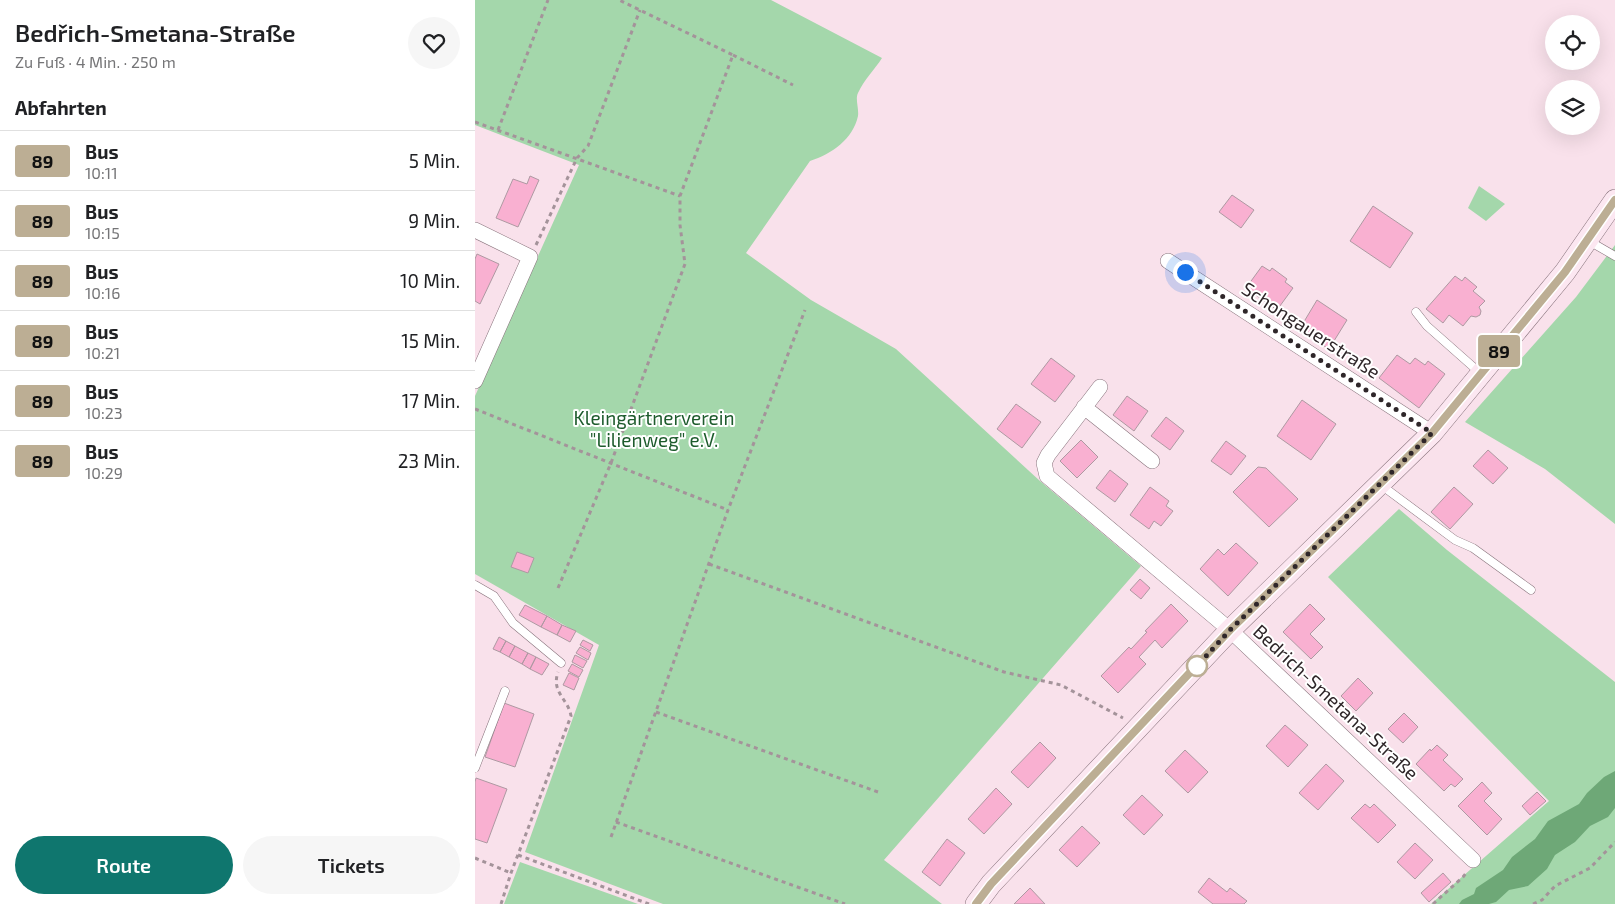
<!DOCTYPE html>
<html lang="de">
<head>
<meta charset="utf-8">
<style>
	:root { --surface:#fff; --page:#f6f6f6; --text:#202124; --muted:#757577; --line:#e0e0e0; --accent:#0f766e }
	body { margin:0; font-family:"Exo 2",sans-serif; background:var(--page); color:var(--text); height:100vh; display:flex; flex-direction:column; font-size:19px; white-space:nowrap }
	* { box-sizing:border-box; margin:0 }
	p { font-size:16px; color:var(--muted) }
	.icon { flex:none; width:28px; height:28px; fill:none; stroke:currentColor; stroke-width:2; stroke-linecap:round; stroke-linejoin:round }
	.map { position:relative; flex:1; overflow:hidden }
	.details { display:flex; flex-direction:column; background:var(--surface); width:475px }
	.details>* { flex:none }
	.badge { padding:0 10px; border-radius:4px; font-size:18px; line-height:32px }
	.controls { position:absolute; left:1070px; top:15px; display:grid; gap:10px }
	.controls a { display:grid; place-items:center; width:55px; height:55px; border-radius:50%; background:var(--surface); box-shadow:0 5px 20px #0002; font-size:25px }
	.you { position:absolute; width:25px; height:25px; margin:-12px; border:4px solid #fff; border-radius:50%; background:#1a73e8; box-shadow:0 0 0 8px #1a73e833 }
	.map>.badge { position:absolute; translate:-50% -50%; box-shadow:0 0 0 2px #fff }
	h2 { padding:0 15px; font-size:19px; line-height:45px }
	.round { display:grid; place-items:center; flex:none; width:52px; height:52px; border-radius:26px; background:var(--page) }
	.headline { display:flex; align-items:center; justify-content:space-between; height:85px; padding:0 15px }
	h1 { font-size:24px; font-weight:600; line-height:38px }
	.button { display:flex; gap:10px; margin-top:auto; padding:10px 15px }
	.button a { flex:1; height:58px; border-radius:30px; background:var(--accent); color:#fff; font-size:20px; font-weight:600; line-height:58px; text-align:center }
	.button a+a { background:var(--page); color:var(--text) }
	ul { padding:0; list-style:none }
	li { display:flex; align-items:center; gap:15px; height:60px; padding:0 15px; border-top:1px solid var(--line) }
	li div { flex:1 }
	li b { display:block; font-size:19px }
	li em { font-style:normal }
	li .badge { min-width:55px; font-weight:700; text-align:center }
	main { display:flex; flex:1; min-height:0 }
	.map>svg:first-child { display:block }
	.green { fill:#a4d7ab }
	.water { fill:#6ea877 }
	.building { fill:#f9b0d1; stroke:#ae99a2 }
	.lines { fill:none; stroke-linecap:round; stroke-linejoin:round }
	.lane-casing { stroke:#88737c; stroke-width:9 }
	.street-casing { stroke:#88737c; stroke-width:16 }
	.secondary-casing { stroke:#88737c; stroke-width:22 }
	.path { stroke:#a4939a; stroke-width:3; stroke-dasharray:4 4; stroke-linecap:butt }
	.lane { stroke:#fff; stroke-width:8 }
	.street { stroke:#fff; stroke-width:15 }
	.secondary { stroke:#fce7f1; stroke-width:21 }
	.line-casing { stroke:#fff; stroke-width:11 }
	.line { stroke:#bcae94; stroke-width:8 }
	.walk { stroke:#2e2629; stroke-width:5; stroke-dasharray:0 9 }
	.stop-dot { fill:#fff; stroke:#bcae94; stroke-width:2.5 }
	.labels { text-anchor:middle; stroke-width:4; stroke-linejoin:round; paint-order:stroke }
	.street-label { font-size:19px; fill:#2e2629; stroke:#fff }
	.park-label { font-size:19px; fill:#1d5b2c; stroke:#fff }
</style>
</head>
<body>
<main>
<section class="details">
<div class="headline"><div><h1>Bedřich-Smetana-Straße</h1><p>Zu Fuß · 4 Min. · 250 m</p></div><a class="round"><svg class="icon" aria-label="heart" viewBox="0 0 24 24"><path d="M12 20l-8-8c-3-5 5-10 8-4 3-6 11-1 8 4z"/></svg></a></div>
<h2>Abfahrten</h2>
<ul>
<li><span class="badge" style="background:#bcae94;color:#111">89</span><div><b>Bus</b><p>10:11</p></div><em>5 Min.</em></li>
<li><span class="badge" style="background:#bcae94;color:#111">89</span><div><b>Bus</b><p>10:15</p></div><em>9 Min.</em></li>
<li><span class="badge" style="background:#bcae94;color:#111">89</span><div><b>Bus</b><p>10:16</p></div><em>10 Min.</em></li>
<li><span class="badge" style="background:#bcae94;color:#111">89</span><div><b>Bus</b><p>10:21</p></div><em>15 Min.</em></li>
<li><span class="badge" style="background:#bcae94;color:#111">89</span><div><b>Bus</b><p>10:23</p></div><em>17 Min.</em></li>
<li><span class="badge" style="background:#bcae94;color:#111">89</span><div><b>Bus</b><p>10:29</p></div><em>23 Min.</em></li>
</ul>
<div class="button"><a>Route</a><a>Tickets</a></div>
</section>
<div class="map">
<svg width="1140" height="904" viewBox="0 0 1140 904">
	<rect width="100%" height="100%" fill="#f9e1eb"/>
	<path class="green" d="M0,0h296l111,58c-7,11 -18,22 -24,35 -3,6 1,15 0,23 -5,23 -26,38 -48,45l-64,92 65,47 85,49 144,132 101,85 -257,294 58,44h-279l-138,-52 74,-207 -124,-71v-178l104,-231 -104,-40z
		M1004,186l26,18 -19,17 -18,-13z
		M1140,245v279l-70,-55 -80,-47 111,-125z
		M924,509l48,41 168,132v222h-184l118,-103 -221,-224z
		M45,862l118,42h-134z"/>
	<path class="water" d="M1140,771v37l-7,9 -18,9 -15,16 -20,13 -8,14 -19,17 -19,4 -13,12 -7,2h-30l3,-4 12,-6 2,-6 27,-18 9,-13 23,-18 13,-18 31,-17 8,-11 17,-16z"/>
	<path class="building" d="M55,176l9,4 -21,47 -22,-9 17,-39 14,5z
		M757,195l22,15 -13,18 -22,-16z
		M898,206l40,27 -23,35 -40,-27z
		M2,254l22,10 -19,40 -5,-3v-42z
		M787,266l8,5 2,-3 15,11 -2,3 8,6 -16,22 -31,-22z
		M980,276l7,5 3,-4 12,10 -4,4 12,10 -6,6 2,4 -1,4 -4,2 -5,-1 -8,10 -14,-11 -6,8 -17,-14z
		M842,300l30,20 -18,29 -30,-19z
		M922,355l13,9 5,-6 10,7 3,-4 17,13 -26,34 -40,-30z
		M576,358l24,18 -20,26 -24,-18z
		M652,396l21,15 -14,20 -21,-16z
		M827,400l34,24 -25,36 -34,-24z
		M541,404l25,18 -19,26 -25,-19z
		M691,417l18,14 -14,19 -19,-14z
		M606,440l17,17 -21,21 -17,-17z
		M751,441l20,15 -15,19 -20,-14z
		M1013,450l20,18 -15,16 -20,-18z
		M783,467l8,1 32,31 -29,28 -36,-35z
		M635,470l18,14 -13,18 -19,-14z
		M675,487l19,14 -3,5 7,5 -12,15 -7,-5 -5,8 -19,-14z
		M979,487l19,17 -23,25 -19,-17z
		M761,543l22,20 -30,33 -28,-27 18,-20 6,6z
		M42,552l17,6 -6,15 -17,-6z
		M665,579l10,9 -9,11 -11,-9z
		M696,604l17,17 -26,27 -7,-8 -16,17 7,7 -28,29 -17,-17 28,-29 2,2 16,-17 -2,-1z
		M835,604l15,15 -15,15 13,13 -12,12 -28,-27z
		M50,605l22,11 -6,11 -22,-12z
		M72,616l15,9 -5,10 -16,-8z
		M87,625l14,6 -6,11 -13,-7z
		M24,637l7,4 -6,11 -7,-3z
		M108,640l10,5 -3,6 -10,-6z
		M31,641l9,5 -6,11 -9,-5z
		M40,646l13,7 -6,11 -13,-7z
		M105,647l11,6 -3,7 -12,-7z
		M53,653l8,4 -6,12 -8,-5z
		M100,655l12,6 -4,7 -11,-6z
		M61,657l13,7 -7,11 -12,-6z
		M97,664l11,6 -4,7 -11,-6z
		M94,673l10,5 -5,12 -11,-5z
		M883,678l15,15 -17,18 -15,-15z
		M29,703l30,11 -19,53 -30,-10z
		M929,713l14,14 -15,16 -15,-14z
		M810,725l23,20 -20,22 -22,-21z
		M565,742l16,16 -28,30 -17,-16z
		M962,745l11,10 -5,5 20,19 -8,8 -4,-3 -7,7 -28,-27 14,-15 1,2z
		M710,750l23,22 -20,21 -23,-22z
		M851,764l18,17 -26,29 -19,-17z
		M1,778l31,11 -20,54 -12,-4v-57z
		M1007,782l10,11 -8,8 18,18 -15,16 -29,-29z
		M521,788l16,16 -28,30 -16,-15z
		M1062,792l9,9 -16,14 -8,-9z
		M667,795l21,20 -19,20 -21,-20z
		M890,804l5,4 4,-4 22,21 -18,18 -27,-25z
		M607,826l18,17 -23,24 -18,-17z
		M472,839l18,14 -25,33 -18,-14z
		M940,843l18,17 -18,19 -18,-17z
		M968,873l8,9 -22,20 -8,-9z
		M734,878l18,14 3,-4 17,13 -3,3h-31l-15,-12z
		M555,888l15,16h-31z"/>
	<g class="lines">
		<defs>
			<path id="lane" d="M1114,241l26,15
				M941,312l11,14 52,46
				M906,485l74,55 18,8 58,42
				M0,585l19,11 19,27 48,40
				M0,768l30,-77"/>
			<path id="street" d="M0,230l55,27 -55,124
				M693,261l264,172
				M625,387l-52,68 -4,8 3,13 183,154 243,230
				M609,407l68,54"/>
			<path id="secondary" d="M501,904l15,-20 239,-254 202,-197 133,-161 50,-72"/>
		</defs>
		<use href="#lane" class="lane-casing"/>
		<use href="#street" class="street-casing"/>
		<use href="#secondary" class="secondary-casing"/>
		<path class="path" d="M258,55l60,30
			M0,122l205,74
			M23,130l50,-130
			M61,245l41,-87 11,-12 52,-136
			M0,409l253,101
			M234,564l295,108 57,13 62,33
			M83,588l53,-125 74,-199 -5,-39v-29l53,-141 -114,-55
			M181,712l222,80
			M141,822l229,82
			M136,837l117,-327 77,-200
			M43,855l131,49
			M0,858l36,15
			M26,904l10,-31 60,-157c-3,-18 -20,-23 -13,-44
			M958,904l30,-27 4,-5
			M1058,904l9,-4 13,-14 35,-18 25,-26"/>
		<use href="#lane" class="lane"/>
		<use href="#street" class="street"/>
		<use href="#secondary" class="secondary"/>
	</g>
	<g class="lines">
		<defs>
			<path id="line" d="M501,904l15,-20 239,-254 202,-197 133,-161 50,-72"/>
		</defs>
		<use href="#line" class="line-casing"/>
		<use href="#line" class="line"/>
		<path class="walk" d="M710,272l247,161 -202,197 -33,36"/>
	</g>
	<circle class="stop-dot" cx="722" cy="666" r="10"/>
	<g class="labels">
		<g class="street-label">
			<text transform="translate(836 330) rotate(33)" y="7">Schongauerstraße</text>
			<text transform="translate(861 702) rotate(43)" y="7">Bedrich-Smetana-Straße</text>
		</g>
		<g class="park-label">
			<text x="179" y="425">Kleingärtnerverein<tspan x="179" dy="22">"Lilienweg" e.V.</tspan></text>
		</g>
	</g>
</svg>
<div class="controls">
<a><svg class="icon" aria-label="locate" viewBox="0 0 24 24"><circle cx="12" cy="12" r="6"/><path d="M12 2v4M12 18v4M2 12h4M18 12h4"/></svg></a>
<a><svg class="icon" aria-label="layers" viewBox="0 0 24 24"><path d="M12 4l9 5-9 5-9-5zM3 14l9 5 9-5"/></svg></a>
</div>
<div class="you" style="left:710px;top:272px"></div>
<b class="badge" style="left:1024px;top:351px;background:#bcae94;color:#111">89</b>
</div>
</main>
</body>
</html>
